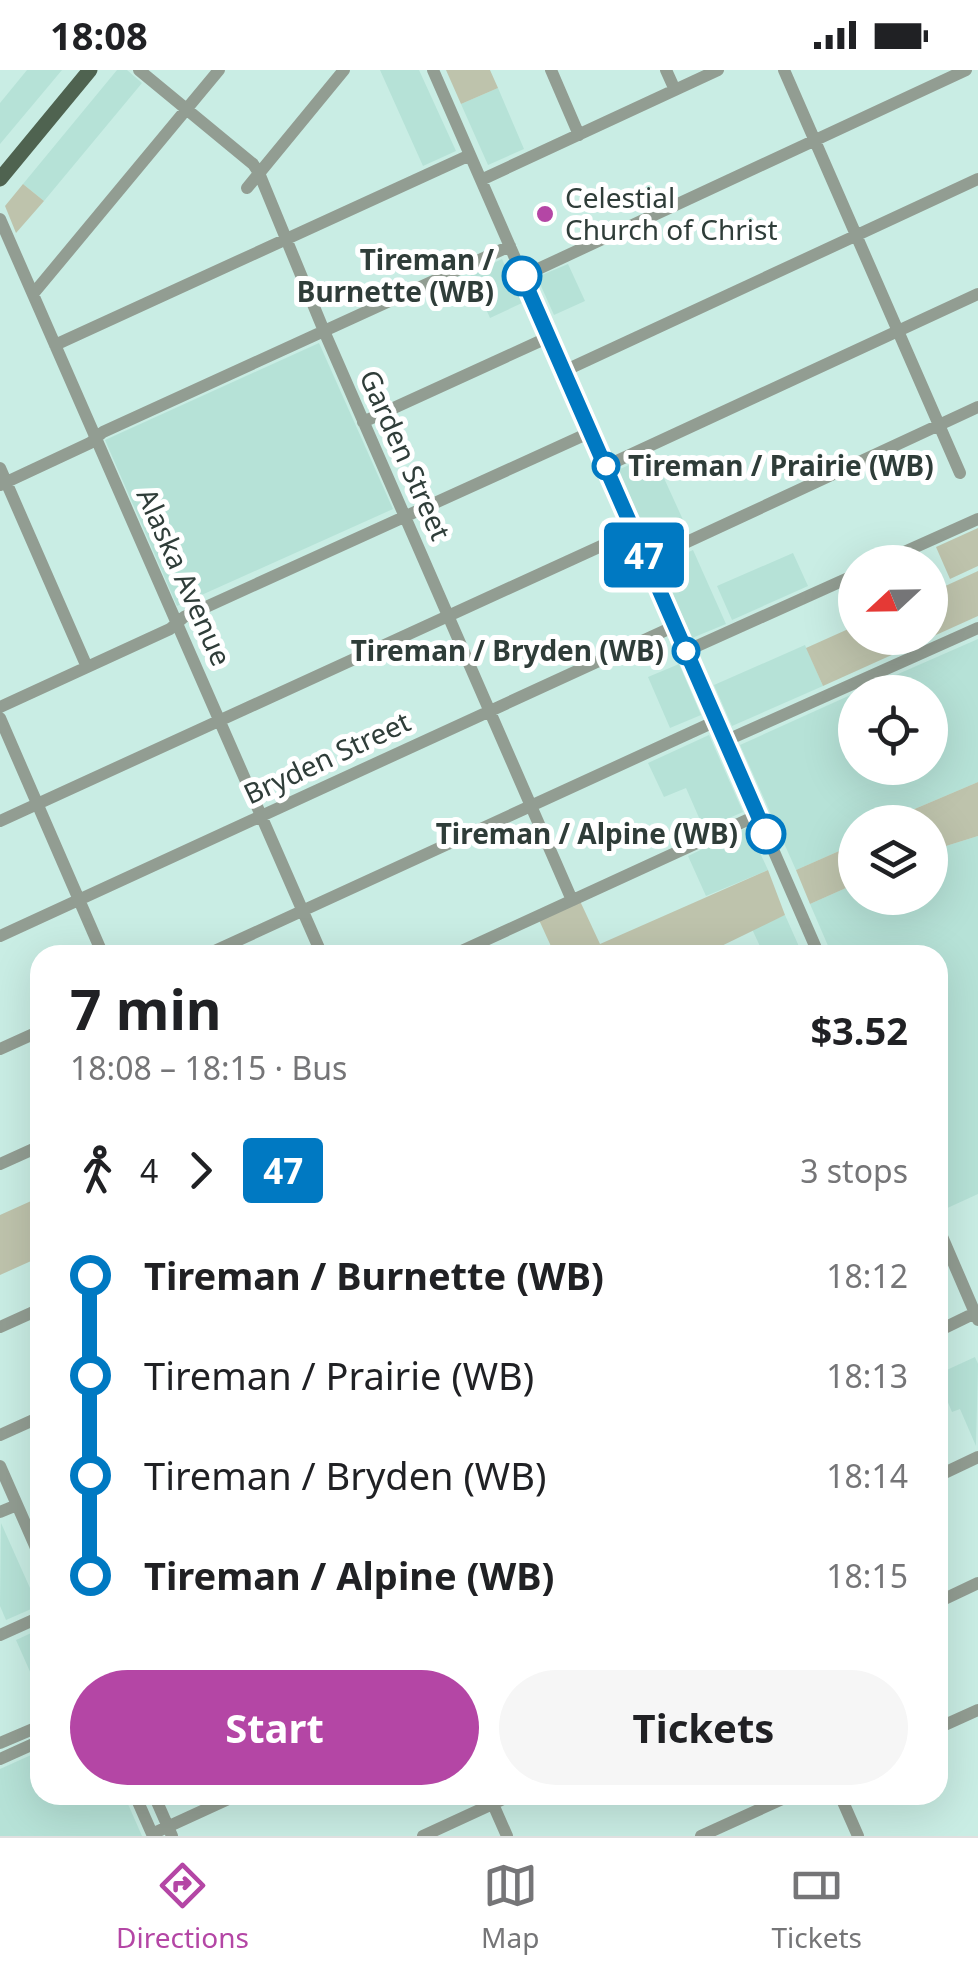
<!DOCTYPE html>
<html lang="en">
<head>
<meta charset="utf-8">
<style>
	:root { --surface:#fff; --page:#f6f6f6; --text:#202124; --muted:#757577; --line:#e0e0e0; --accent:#b446a5 }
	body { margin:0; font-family:"Noto Sans",sans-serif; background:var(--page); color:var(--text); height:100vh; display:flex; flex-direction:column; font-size:38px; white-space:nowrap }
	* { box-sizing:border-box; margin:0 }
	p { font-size:32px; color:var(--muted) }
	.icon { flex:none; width:55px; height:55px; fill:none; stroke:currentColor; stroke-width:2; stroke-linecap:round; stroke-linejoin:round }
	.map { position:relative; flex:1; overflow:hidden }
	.details { position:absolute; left:30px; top:875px; width:918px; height:860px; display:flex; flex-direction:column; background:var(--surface); border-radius:30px; box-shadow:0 10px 40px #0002 }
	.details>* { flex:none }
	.badge { padding:0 20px; border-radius:8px; font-size:35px; line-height:65px }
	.needle { width:65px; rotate:248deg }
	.buttons { position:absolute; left:838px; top:475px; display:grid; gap:20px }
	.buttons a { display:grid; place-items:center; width:110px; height:110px; border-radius:50%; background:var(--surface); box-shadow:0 10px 40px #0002; font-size:50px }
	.map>.badge { position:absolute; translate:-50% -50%; box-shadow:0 0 0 5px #fff }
	.legs { display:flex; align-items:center; gap:15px; height:110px; padding:0 40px; font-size:32px }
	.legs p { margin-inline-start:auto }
	.headline { display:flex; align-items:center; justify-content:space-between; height:170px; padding:0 40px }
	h1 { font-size:55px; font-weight:700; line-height:75px }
	.cta { display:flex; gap:20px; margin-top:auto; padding:20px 40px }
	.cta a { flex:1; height:115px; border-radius:60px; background:var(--accent); color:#fff; font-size:40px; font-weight:700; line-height:115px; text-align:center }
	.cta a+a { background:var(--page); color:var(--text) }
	ul { padding:0 40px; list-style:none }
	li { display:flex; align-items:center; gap:35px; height:100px; font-size:38px }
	li i { display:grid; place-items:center; width:15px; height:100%; margin:0 12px; background:currentColor }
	li i::after { content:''; width:25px; height:25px; margin:-12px; border:8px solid; border-radius:50%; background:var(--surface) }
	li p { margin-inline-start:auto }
	li:first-child i { background:linear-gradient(#0000 50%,currentColor 0) }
	li:last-child i { background:linear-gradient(currentColor 50%,#0000 0) }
	.status { display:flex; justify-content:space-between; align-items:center; height:70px; padding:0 50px; background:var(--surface); direction:ltr }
	.status svg { height:28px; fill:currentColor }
	.tabs { display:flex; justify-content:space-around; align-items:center; height:140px; border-top:2px solid var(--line); background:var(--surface); font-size:28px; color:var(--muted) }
	.tabs a { display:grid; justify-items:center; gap:5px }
	.tabs .active { color:var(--accent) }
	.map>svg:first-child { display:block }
	.built { fill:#b6e2d7 }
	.green { fill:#bec3ac }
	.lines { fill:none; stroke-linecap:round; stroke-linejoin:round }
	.minor { stroke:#929d92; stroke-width:12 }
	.major { stroke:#4f6350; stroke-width:15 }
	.line-1-casing { stroke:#fff; stroke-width:22 }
	.line-1 { stroke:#0079c2; stroke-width:15 }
	.poi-dot { fill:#b446a5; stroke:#fff; stroke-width:4 }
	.stop-1-dot { fill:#fff; stroke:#0079c2; stroke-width:5 }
	.labels { text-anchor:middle; stroke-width:10; stroke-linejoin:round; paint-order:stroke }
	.poi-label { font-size:28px; fill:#2f3d39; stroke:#fff; text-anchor:start }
	.stop-label { font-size:28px; font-weight:bold; fill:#2f3d39; stroke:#fff; text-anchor:end }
	.street-label { font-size:28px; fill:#2f3d39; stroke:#fff }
</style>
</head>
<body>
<div class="status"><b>18:08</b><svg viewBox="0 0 49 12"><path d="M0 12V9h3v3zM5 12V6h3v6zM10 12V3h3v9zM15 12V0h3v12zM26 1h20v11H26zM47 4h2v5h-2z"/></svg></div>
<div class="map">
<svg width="978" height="1766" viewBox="0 0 978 1766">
	<rect width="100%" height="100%" fill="#c9ede4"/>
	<path class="built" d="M27,0h35l-62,74v-41z
		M117,0h10l15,13 -98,118 -21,-17z
		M380,0h39l37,81 -33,15z
		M498,18l26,61 -36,16 -27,-61z
		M502,189l20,44 -32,15 -20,-44z
		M568,194l17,37 -31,14 -17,-38z
		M319,273l74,166 -216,97 -72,-166z
		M653,384l36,79 -35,16 -36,-79z
		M693,480l33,74 -34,14 -32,-73z
		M793,483l15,33 -76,34 -15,-34z
		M978,569v143l-94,40h-29v22l-59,26 -56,-125 115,-52v75h75v-76h-73z
		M805,575l18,41 -91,40 -18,-41z
		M679,594l22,51 -31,13 -22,-51z
		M709,665l34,77 -39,17 -18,-41 -22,9 -16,-34z
		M748,757l20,43 -62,26 -18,-40z
		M978,766v358l-35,16 -5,-12v-243h-106l-22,-51 45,-20v14h75v-47z
		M785,845l16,36 -9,4h-28l-12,-26z
		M975,1287l3,7 -2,82 -16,-37 -8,3 -14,-33v-5z
		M1,1453l37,83 -32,14 -6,-14z
		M40,1559v62l-1,1 -23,-52z
		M40,1681v44h84l18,41h-142v-67z"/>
	<path class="green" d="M446,0h44l8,18 -37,16z
		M23,114l21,17 -28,32 -11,-27z
		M978,458v38l-28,13 -14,-32z
		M978,501v45l-155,70 -17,-38 49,-22v12h75v-45z
		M978,712v54l-48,15v-29h-46z
		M855,774v40l-45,20 -14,-34z
		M768,800l17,45 -82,40h-148l-16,-35 41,-19 20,43z
		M40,1127v60l-40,18v-60z"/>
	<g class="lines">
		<path class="minor" d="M139,0l114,94 6,9 65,158 248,569
			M433,0l386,885
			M551,0l28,65
			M666,0l9,20
			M784,0l176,403
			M481,110l237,-110
			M247,118l97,-118
			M0,149l322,736
			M523,206l443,-206
			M33,224l186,-224
			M55,275l415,-190
			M564,301l414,-192
			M363,352l186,-85
			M606,396l372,-172
			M0,398l87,199
			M0,415l90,-42 13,-11 407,-186
			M646,491l332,-154
			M882,492l96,-43
			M686,581l169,-76
			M0,637l170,-78 14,-12 407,-185
			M0,648l103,237
			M725,671l253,-113
			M0,751l634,-290
			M0,866l675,-310
			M206,885l510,-234
			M453,885l305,-140
			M0,979l40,-18
			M0,1094l40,-18
			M938,1157l40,93
			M0,1257l40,-18
			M938,1261l37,-18
			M0,1365l40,-18
			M0,1396l40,91
			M938,1406l40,-19
			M0,1442l17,-7
			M938,1532l40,-19
			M0,1565l40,-18
			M938,1658l40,-18
			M0,1673l40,-17
			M0,1689l40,-18
			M135,1725l18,41
			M154,1725l18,41
			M489,1725l18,41
			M840,1725l18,41
			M152,1764l85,-39
			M423,1766l89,-41
			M701,1766l90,-41"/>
		<path class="major" d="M0,109l90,-109"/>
	</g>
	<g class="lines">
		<defs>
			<path id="line-1" d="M522,206l244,558"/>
		</defs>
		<use href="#line-1" class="line-1-casing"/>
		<use href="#line-1" class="line-1"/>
	</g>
	<circle class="poi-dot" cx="545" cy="144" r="10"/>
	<g class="stop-1-dot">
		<circle cx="522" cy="206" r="18"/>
		<circle cx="606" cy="396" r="12"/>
		<circle cx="686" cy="581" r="12"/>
		<circle cx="766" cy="764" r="18"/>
	</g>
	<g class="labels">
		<g class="poi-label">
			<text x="565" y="138">Celestial<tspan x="565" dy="32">Church of Christ</tspan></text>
		</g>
		<g class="stop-label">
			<text x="494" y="200">Tireman /<tspan x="494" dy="32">Burnette (WB)</tspan></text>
			<text x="628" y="406" text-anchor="start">Tireman / Prairie (WB)</text>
			<text x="664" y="591">Tireman / Bryden (WB)</text>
			<text x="738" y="774">Tireman / Alpine (WB)</text>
		</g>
		<g class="street-label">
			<text transform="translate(405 385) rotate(66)" y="10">Garden Street</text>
			<text transform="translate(184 507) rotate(66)" y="10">Alaska Avenue</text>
			<text transform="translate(327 688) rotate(-25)" y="10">Bryden Street</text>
		</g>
	</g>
</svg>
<div class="buttons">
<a><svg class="needle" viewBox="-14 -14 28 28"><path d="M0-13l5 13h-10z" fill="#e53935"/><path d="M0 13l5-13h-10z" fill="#757577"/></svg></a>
<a><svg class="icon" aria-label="locate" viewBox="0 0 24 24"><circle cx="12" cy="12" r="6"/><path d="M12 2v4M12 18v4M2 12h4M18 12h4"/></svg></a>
<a><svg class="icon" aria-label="layers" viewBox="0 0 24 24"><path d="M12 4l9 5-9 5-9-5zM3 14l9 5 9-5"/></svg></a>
</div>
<b class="badge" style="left:644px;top:485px;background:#0079c2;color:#fff">47</b>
<section class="details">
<div class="headline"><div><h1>7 min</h1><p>18:08 – 18:15 · Bus</p></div><b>$3.52</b></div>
<div class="legs"><svg class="icon" aria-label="walk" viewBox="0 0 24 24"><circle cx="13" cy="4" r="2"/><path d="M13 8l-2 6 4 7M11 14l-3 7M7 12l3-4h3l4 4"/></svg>4<svg class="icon" aria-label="forward" viewBox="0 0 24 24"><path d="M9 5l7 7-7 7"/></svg><b class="badge" style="background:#0079c2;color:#fff">47</b><p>3 stops</p></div>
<ul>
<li><i style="color:#0079c2"></i><b>Tireman / Burnette (WB)</b><p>18:12</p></li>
<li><i style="color:#0079c2"></i><span>Tireman / Prairie (WB)</span><p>18:13</p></li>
<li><i style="color:#0079c2"></i><span>Tireman / Bryden (WB)</span><p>18:14</p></li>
<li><i style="color:#0079c2"></i><b>Tireman / Alpine (WB)</b><p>18:15</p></li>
</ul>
<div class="cta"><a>Start</a><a>Tickets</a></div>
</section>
</div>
<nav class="tabs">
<a class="active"><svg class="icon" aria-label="directions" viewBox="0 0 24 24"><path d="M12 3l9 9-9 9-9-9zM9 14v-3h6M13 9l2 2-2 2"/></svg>Directions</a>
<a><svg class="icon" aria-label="map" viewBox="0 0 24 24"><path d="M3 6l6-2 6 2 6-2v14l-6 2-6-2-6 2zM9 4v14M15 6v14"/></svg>Map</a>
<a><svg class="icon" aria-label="tickets" viewBox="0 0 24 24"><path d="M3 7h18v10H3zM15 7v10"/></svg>Tickets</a>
</nav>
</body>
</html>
